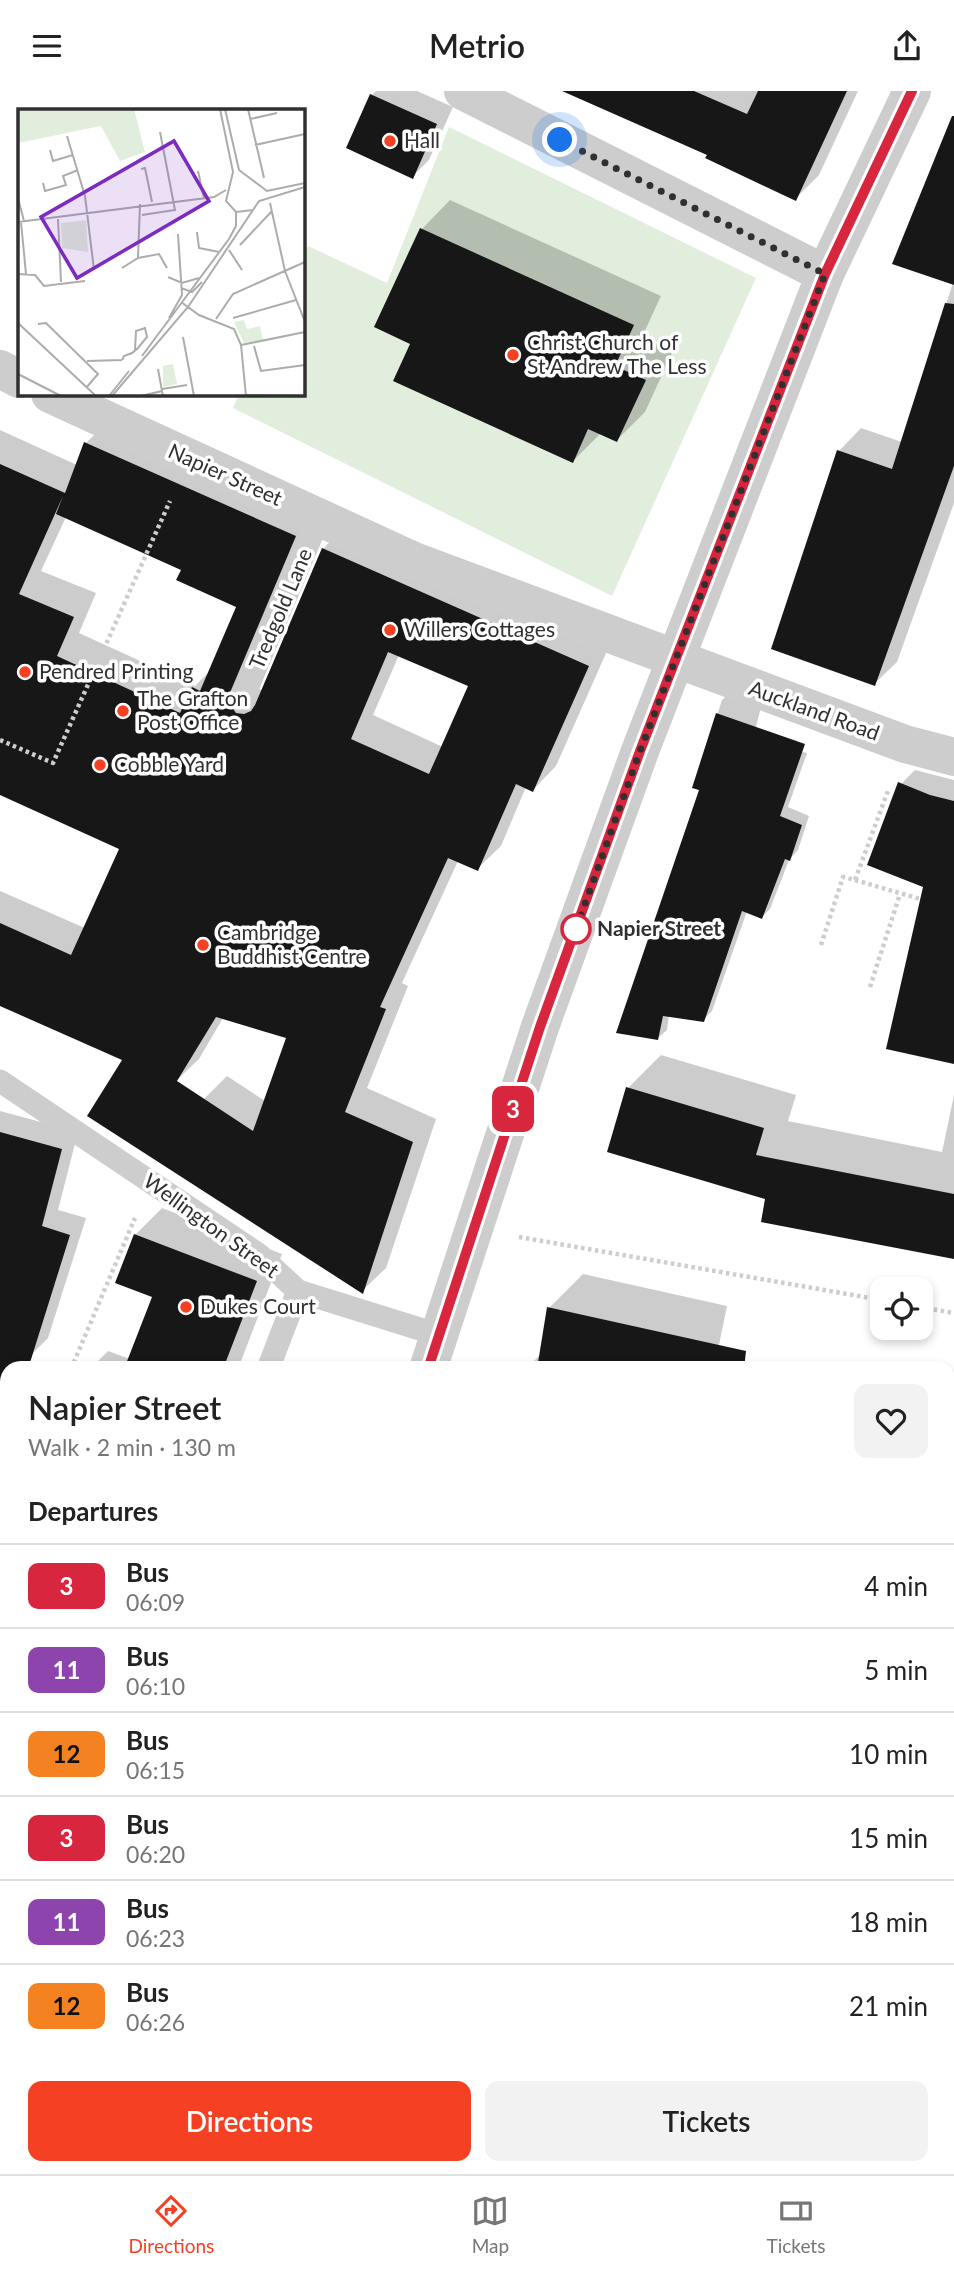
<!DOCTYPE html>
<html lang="en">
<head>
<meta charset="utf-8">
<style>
	:root { --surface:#fff; --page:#f2f2f2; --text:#222; --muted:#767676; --line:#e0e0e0; --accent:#f54024 }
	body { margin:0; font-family:Lato,sans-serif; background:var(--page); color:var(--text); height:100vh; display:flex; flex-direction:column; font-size:26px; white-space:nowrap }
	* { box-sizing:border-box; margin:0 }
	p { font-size:23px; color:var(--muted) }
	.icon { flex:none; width:38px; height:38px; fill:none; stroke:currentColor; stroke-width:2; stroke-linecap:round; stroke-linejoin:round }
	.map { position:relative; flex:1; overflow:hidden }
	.side { position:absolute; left:0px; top:1270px; width:956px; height:814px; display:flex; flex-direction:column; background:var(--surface); border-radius:21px 21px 0 0; box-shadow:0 4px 10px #0003 }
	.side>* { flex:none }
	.badge { padding:0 14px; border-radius:10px; font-size:24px; line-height:46px }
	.buttons { position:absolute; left:870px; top:1186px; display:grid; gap:14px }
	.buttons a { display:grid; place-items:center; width:63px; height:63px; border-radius:14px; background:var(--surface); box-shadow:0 4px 10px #0003; font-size:35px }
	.you { position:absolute; width:35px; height:35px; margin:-18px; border:5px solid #fff; border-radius:50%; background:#1a73e8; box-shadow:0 0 0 10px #1a73e833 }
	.map>.badge { position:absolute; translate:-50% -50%; box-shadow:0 0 0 4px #fff }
	h2 { padding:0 28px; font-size:26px; line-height:63px }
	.round { display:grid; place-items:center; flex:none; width:74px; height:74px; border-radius:14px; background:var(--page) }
	.head { display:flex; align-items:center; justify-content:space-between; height:119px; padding:0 28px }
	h1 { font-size:33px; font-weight:600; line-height:52px }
	.button { display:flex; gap:14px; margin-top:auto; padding:14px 28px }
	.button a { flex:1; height:80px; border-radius:14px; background:var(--accent); color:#fff; font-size:28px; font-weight:600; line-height:80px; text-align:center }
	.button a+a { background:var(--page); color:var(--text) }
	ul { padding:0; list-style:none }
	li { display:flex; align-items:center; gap:21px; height:84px; padding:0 28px; border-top:2px solid var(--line) }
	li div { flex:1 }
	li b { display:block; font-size:26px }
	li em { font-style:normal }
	li .badge { min-width:77px; font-weight:700; text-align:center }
	header { display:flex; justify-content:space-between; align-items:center; height:91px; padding:0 28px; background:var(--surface); font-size:32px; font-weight:600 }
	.tabs { display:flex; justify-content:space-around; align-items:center; height:98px; border-top:2px solid var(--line); background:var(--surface); font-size:19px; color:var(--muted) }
	.tabs a { display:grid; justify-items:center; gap:4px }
	.tabs .current { color:var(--accent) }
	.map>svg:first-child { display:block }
	.green { fill:#e2eedd }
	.shadow { fill:#0003; fill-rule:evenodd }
	.building { fill:#171717; fill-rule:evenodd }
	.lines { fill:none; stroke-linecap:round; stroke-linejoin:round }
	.path { stroke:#cdcdcd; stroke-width:4.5; stroke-dasharray:3.5 3.5; stroke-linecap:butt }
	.service { stroke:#cdcdcd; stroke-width:23 }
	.minor { stroke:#cdcdcd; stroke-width:38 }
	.tertiary { stroke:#cdcdcd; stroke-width:38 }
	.line-casing { stroke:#fff; stroke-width:16 }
	.line { stroke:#d7263d; stroke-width:10 }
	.walk { stroke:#303030; stroke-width:7; stroke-dasharray:0 12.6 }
	.poi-dot { fill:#f54024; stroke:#fff; stroke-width:2.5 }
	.stop-dot { fill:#fff; stroke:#d7263d; stroke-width:3.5 }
	.labels { text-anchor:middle; stroke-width:7; stroke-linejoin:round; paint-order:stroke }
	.poi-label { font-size:21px; fill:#303030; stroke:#fff; text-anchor:start }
	.street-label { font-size:21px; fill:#303030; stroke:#fff }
	.stop-label { font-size:21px; font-weight:bold; fill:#303030; stroke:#fff; text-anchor:start }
	.inset-road { fill:none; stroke:#acacac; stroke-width:2 }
	.view { fill:#7b2cbf; fill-opacity:0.15; stroke:#7b2cbf; stroke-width:3.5 }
	.inset-edge { fill:none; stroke:#303030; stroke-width:3.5 }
</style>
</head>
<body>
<header><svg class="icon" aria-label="menu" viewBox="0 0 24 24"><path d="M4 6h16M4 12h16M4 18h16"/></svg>Metrio<svg class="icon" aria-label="share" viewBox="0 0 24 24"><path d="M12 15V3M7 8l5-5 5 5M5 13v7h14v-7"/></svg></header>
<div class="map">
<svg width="954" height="2083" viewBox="0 0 954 2083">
	<rect width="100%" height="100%" fill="#fff"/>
	<path class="green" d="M449,36l307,151 -144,318 -379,-188 6,-14h64v-137l5,-11 79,37z"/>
	<path class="shadow" d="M376,0h41l36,16 -24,53 -17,17 -40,-82z
		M566,0h292l-39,84 -24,24 -86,-45z
		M954,26v386l-57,159 -23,22 -35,-233 22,-23 41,14 51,-159z
		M450,109l211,96 -19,41 31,14 -28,61 -28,28 -16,-7 -28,28 -161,-118 10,-114z
		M109,329l209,93 -65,171 8,6h2l60,-141 23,-24 265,117 -55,124 -23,24 -7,-3 -25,59 -24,23 -19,-8 -56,122 6,3 -41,102 69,31 -50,149 -24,23 -158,-192 23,-23 38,25 24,-65 -66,-18 -24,41 -24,23 -175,-78v-113l85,37 36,-80 -121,-55v-363l77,35 9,-22zM66,426l117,52 55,37 -27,64 -16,16 -116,-53 17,-40 -55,-22zM399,564l71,31 -27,61 -70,-32z
		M731,600l31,12 -9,36 54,14 -19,54 21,9 -11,34 -9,10 -19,49 -8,8 -15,-6 -35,100 -9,9 -34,-5 -2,15 -9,8 43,-249 -7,-2 28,-87z
		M915,679l39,10v283l-30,-178 -26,-98z
		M661,964l135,40 -8,26 154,31 12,-57v163l-187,-60 -139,-110z
		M0,1020l78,21 -20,78 28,8 -38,120 -17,17 -24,14v13l-7,15z
		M162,1117l120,46 -44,115h-148l18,-18 22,8 24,-63 -19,-61z
		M583,1183l144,32 -13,63h-188l16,-16 7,-45z
		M948,1299l6,1v104l-6,-1z
		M0,1312l7,3v230l-7,-2z
		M954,1453v154l-6,-1v-122z
		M948,1657l6,1v174l-6,-2z
		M0,1704l7,2v148l-7,18z
		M948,1957l6,2v124h-497l2,-6h489z
		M292,2077h87l-6,6h-63z"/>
	<path class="building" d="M562,0h132l53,23 11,-23h89l-51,110 -91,-43 2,-3z
		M370,3l67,30 -24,55 -67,-31z
		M952,25h2v169l-62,-21z
		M420,137l214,97 -19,41 31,14 -29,62 -29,-13 -15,34 -180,-82 17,-37 -36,-17z
		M945,212l9,1v162l-79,220 -104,-37 66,-199 55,19z
		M84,351l212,94 -67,159 -1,7 8,11 8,1 7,-3 4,-6 67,-157 267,118 -56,126 -17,-8 -38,87 -30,-13 -68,149 6,2 -41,103 68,30 -50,152 -276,-178 35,-56 -122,-54v-83l71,32 48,-106 -119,-54v-331l65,29zM63,405l-7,18 125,56 -5,10 60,27 -36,84 -8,-4 -12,26 -123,-57 17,-39 -55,-23zM388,561l80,34 -39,88 -78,-35zM216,926l70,21 -33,93 -76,-50z
		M716,622l89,31 -25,72 22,9 -12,36 -5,-2 -23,60 -20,-8 -38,111 -41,-6 -5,24 -42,-7 83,-243 -7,-2z
		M898,691l32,13 24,6v263l-68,-15 37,-162 -56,-22z
		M626,996l138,41 -8,27 198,39v65l-193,-37 4,-23 -158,-47z
		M0,1041l62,17 -20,77 28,9 -42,134h-21v59l-7,-1z
		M134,1143l123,47 -34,88h-99l28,-72 -37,-14z
		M547,1216l199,44 -2,18h-207z"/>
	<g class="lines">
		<path class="path" d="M0,649l53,23 117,-262
			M855,789l65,19
			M821,854l22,-68 12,3 34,-92
			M870,896l30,-93
			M519,1146l363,63
			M920,1216l34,6
			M71,1278l64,-151
			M0,1402l7,3
			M0,1502l4,-10
			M0,2045l7,-14"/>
		<path class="service" d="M242,609l77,-182
			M0,990l258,173 40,37 141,44
			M268,1278l30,-78
			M0,1949l7,-17
			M158,2077l15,6"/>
		<path class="minor" d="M463,0l362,183
			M0,278l19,10
			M50,303l364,167 491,183 49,13
			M948,1908l6,2"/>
		<path class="tertiary" d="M428,1278l112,-342 100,-276 185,-477 87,-183
			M61,2083l3,-6"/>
	</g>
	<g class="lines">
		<defs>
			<path id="line" d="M428,1278l112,-342 100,-276 185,-477 87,-183"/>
		</defs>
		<use href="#line" class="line-casing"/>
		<use href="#line" class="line"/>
		<path class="walk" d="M560,49l265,134 -185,477 -64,178"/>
	</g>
	<g class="poi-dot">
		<circle cx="390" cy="50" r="7"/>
		<circle cx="513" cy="264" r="7"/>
		<circle cx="390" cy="539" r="7"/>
		<circle cx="25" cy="581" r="7"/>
		<circle cx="123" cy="620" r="7"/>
		<circle cx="100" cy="674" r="7"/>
		<circle cx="203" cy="854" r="7"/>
		<circle cx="186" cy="1216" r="7"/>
	</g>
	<circle class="stop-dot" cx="576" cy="838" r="14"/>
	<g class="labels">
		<g class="poi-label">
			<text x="404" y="57">Hall</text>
			<text x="527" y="259">Christ Church of<tspan x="527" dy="24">St Andrew The Less</tspan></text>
			<text x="404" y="546">Willers Cottages</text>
			<text x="39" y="588">Pendred Printing</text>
			<text x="137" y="615">The Grafton<tspan x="137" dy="24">Post Office</tspan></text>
			<text x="114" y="681">Cobble Yard</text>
			<text x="217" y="849">Cambridge<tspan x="217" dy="24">Buddhist Centre</tspan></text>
			<text x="200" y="1223">Dukes Court</text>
		</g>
		<g class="street-label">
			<text transform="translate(225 384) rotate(24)" y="7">Napier Street</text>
			<text transform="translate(281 518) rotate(-67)" y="7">Tredgold Lane</text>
			<text transform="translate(814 620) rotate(20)" y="7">Auckland Road</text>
			<text transform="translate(211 1135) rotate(36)" y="7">Wellington Street</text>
		</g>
		<g class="stop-label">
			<text x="597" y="845">Napier Street</text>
		</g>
	</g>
	<g transform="translate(18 18)">
		<rect width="287" height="287" fill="#fff"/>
		<path d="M0,0h116l11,43 -25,9 -19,-35 -83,17zM68,111l2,32 -26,-4 -1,-25zM226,211l3,9 13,-3 3,15 -19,2 -10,-21zM155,255l4,20 -14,3v-21z" fill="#e2eedd"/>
		<path class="inset-road" d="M202,0l13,63 -7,29 10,11 17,-2M207,0l14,61 28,21 38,-8M230,0l16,69M232,10l27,-6M49,27l18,60 9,74M237,36l50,-11M32,41l3,11 20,-6M123,60l4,-1 7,34M180,62l6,27M25,74l2,8 21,-6 -3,-9 15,-6M0,89l6,23M252,94l15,68 20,51M124,106l33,-5 -15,-78M40,110l3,63M0,113l196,-25 12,-7M3,113l5,52M179,123l2,16 20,4M222,136l32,-34M211,141l13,20M120,149l2,-54M104,159l16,-10 21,-4 8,14M0,165l17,1 9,11 41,-5M150,168l14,6 17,-5M163,179l11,4 10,-10M163,193l18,13 35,14 7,16 5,51M151,209l13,-23 -4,-61M215,209l63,-18M198,210l17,-25 72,-32M0,214l78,73M20,215l8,-1 52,51 -12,14M165,228l11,59M223,236l64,-13M236,237l7,25 44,-6M124,247l87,-117 7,-13v-14M104,251l2,-4 8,-3 6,-5 9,-11 -2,-9 -9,3 -1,19M69,252l35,-1M140,260l4,22M0,265l43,22M144,280l25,-4M228,286l56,1M91,287l20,-25M94,287l76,-89 71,-106 46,-14M123,287l21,-5 1,5"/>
		<path class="view" d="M156,32l35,60 -132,77 -36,-61z"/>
		<rect width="287" height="287" class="inset-edge"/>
	</g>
</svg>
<div class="buttons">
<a><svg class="icon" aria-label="locate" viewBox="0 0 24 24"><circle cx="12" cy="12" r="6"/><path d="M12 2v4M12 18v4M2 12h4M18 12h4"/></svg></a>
</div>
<div class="you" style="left:560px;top:49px"></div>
<b class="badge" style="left:513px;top:1018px;background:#d7263d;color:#fff">3</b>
<section class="side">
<div class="head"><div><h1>Napier Street</h1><p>Walk · 2 min · 130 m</p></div><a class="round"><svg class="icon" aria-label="heart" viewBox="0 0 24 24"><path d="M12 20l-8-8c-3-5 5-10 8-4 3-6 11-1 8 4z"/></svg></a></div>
<h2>Departures</h2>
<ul>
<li><span class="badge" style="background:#d7263d;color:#fff">3</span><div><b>Bus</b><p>06:09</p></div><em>4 min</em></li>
<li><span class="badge" style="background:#8e44ad;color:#fff">11</span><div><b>Bus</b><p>06:10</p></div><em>5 min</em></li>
<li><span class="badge" style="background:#f58220;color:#111">12</span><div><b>Bus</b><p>06:15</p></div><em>10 min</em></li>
<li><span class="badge" style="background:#d7263d;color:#fff">3</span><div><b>Bus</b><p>06:20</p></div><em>15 min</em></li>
<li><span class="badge" style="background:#8e44ad;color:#fff">11</span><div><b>Bus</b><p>06:23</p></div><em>18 min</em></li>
<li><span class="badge" style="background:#f58220;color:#111">12</span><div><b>Bus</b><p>06:26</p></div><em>21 min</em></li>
</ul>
<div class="button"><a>Directions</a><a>Tickets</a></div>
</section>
</div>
<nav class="tabs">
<a class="current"><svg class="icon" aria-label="directions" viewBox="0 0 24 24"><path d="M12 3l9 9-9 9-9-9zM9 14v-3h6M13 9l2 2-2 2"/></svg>Directions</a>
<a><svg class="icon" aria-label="map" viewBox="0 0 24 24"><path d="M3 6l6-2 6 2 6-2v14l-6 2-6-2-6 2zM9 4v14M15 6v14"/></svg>Map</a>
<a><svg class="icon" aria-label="tickets" viewBox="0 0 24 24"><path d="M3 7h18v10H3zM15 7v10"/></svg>Tickets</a>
</nav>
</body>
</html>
